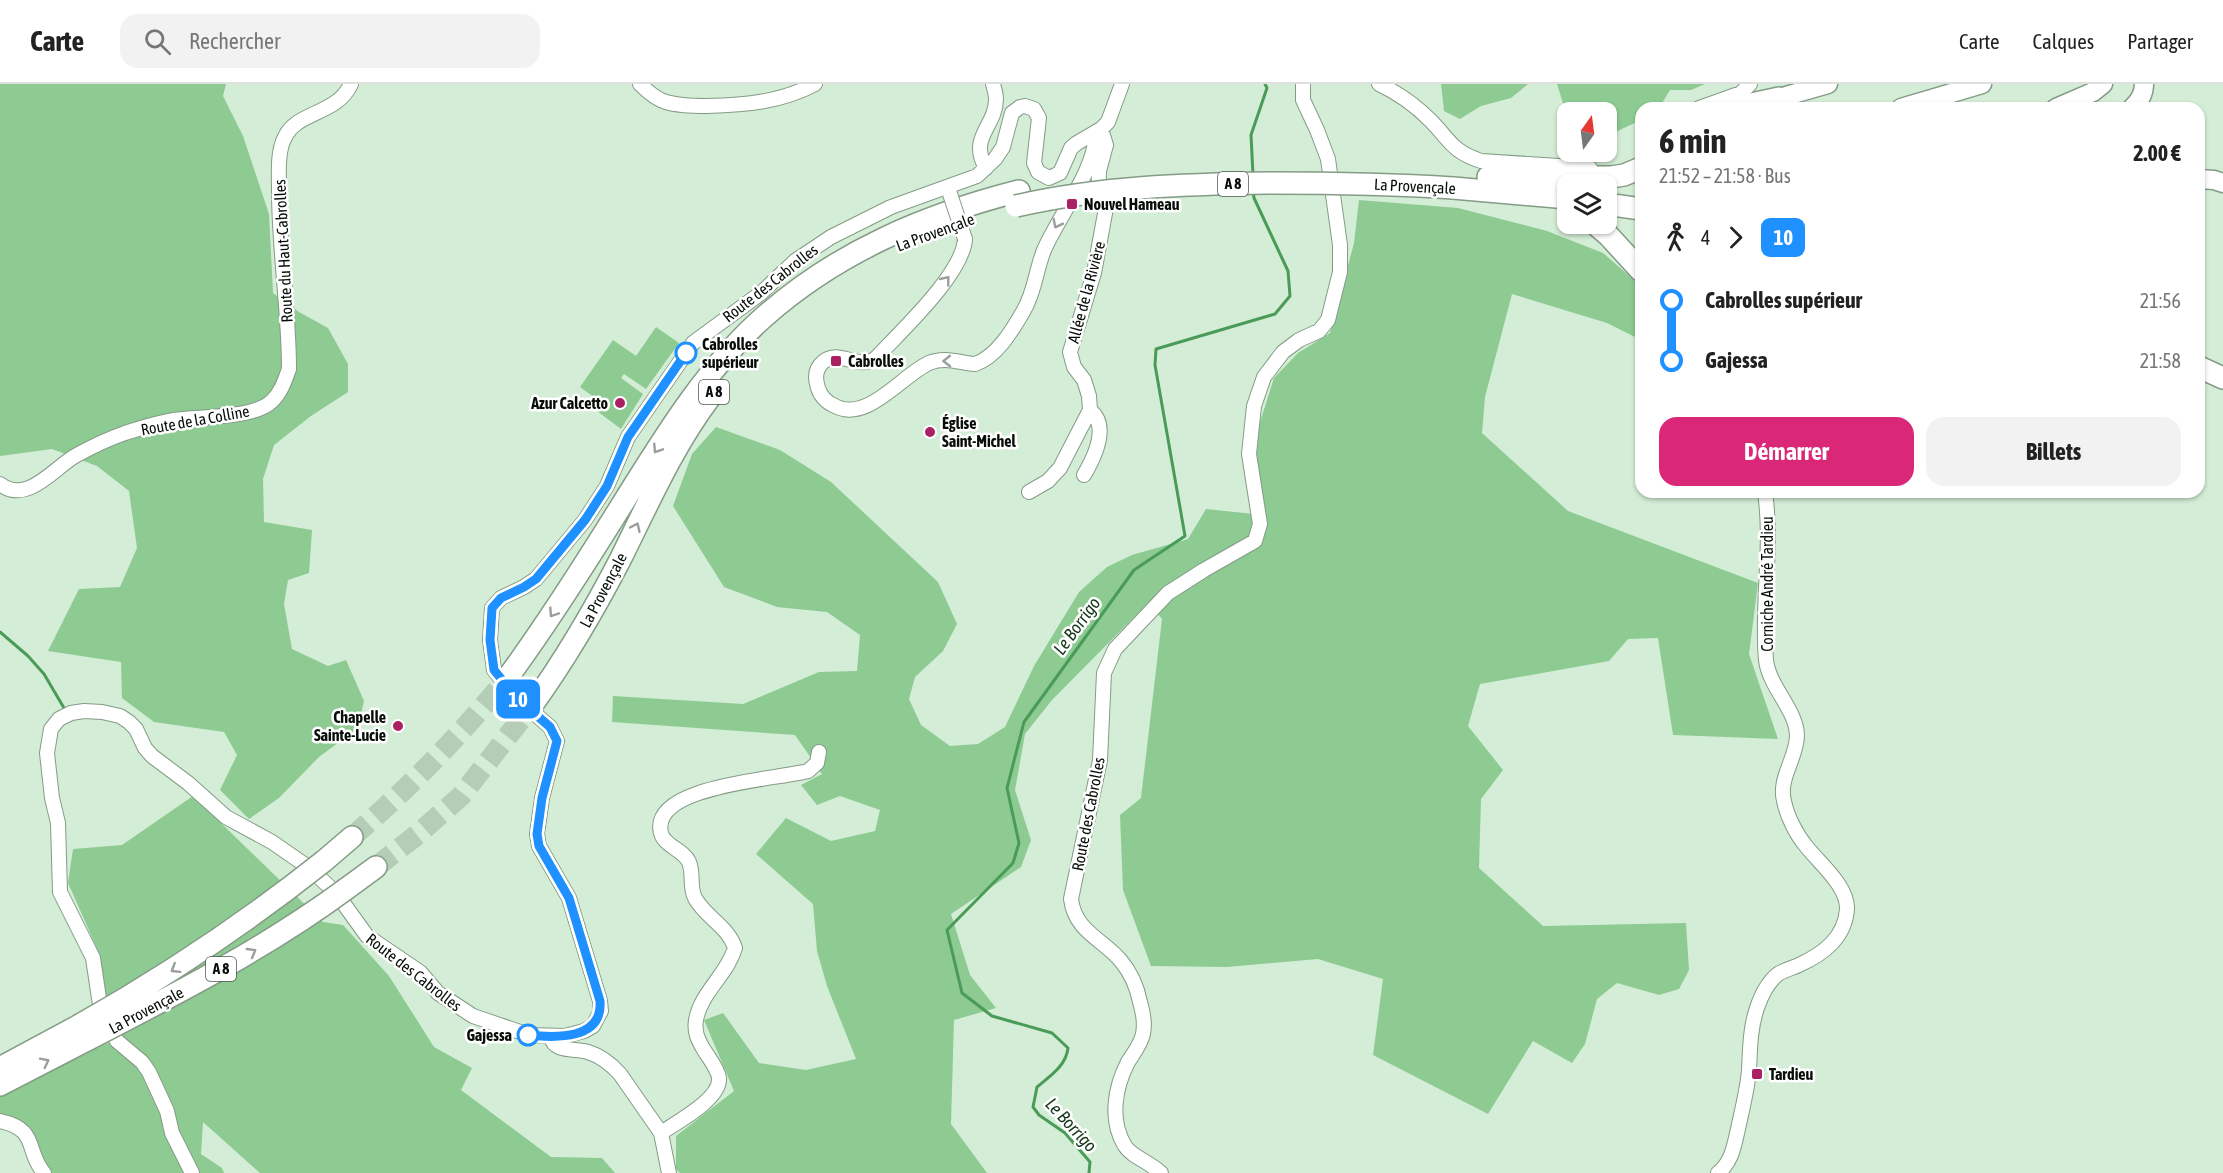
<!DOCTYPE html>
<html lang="fr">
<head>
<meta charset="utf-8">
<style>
	:root { --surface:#fff; --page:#f2f2f2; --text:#222; --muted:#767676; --line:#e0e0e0; --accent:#db2777 }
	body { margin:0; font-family:"Asap Condensed",sans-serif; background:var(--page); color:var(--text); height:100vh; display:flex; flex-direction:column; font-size:22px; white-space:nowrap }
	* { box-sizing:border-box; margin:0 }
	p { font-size:20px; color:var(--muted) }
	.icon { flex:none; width:33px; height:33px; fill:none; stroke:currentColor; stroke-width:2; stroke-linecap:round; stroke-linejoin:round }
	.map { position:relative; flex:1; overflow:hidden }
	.sheet { position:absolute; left:1635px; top:18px; width:570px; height:396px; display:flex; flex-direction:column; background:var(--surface); border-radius:18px; box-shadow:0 2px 4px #0004 }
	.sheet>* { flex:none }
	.badge { padding:0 12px; border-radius:9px; font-size:21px; line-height:39px }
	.needle { width:39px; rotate:14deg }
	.fabs { position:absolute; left:1557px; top:18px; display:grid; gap:12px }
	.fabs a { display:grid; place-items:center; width:60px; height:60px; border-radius:12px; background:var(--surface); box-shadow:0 2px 4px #0004; font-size:30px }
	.map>.badge { position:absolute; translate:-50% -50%; box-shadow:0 0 0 3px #fff }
	.legs { display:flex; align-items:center; gap:9px; height:66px; padding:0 24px; font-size:20px }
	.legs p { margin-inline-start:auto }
	.overview { display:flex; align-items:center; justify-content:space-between; height:102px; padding:0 24px }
	h1 { font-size:33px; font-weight:700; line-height:45px }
	.action { display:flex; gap:12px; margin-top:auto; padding:12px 24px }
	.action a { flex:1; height:69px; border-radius:18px; background:var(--accent); color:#fff; font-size:24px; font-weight:700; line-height:69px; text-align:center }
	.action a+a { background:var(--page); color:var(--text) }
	ul { padding:0 24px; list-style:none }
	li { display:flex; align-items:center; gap:21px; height:60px; font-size:22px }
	li i { display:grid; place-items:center; width:9px; height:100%; margin:0 8px; background:currentColor }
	li i::after { content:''; width:15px; height:15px; margin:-8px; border:4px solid; border-radius:50%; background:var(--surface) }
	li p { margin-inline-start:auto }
	li:first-child i { background:linear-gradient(#0000 50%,currentColor 0) }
	li:last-child i { background:linear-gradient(currentColor 50%,#0000 0) }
	header { display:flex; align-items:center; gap:36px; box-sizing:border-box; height:84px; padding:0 30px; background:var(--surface); border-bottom:2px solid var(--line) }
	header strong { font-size:28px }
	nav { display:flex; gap:33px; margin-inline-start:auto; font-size:21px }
	.search { width:420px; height:54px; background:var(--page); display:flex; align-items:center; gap:15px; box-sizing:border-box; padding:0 21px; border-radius:18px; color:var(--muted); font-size:22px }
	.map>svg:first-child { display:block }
	.green { fill:#8dcb93 }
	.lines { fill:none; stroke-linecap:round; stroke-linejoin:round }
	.stream { stroke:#4a9b57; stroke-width:3 }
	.highway-tunnel { stroke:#b5ccb7; stroke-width:21; stroke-dasharray:21 10; stroke-linecap:butt }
	.minor-casing { stroke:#849b86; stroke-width:16 }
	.major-casing { stroke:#849b86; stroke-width:21 }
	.highway-casing { stroke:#849b86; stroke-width:24 }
	.minor { stroke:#fff; stroke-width:14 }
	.major { stroke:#fff; stroke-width:18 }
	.highway { stroke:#fff; stroke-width:21 }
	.minor-bridge-casing { stroke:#849b86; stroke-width:16; stroke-linecap:butt }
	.highway-bridge-casing { stroke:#849b86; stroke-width:24; stroke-linecap:butt }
	.minor-bridge { stroke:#fff; stroke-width:14 }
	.highway-bridge { stroke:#fff; stroke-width:21 }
	.oneway { stroke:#9b9f9c }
	.line-1-casing { stroke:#fff; stroke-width:14 }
	.line-1 { stroke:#1e90ff; stroke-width:9 }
	.poi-dot { fill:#aa2063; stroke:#fff; stroke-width:2 }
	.stop-1-dot { fill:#fff; stroke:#1e90ff; stroke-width:3 }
	.labels { text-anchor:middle; stroke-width:5; stroke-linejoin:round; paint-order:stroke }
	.shield { fill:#fff; stroke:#515651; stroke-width:1.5 }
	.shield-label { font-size:15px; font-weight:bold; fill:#060e07 }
	.street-label { font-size:16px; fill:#060e07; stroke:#fff }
	.poi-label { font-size:16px; font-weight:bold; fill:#060e07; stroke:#fff; text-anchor:start }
	.stop-label { font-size:16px; font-weight:bold; fill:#060e07; stroke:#fff; text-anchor:start }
	.water-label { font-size:18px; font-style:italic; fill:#16371b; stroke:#fff }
</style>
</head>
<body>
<header>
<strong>Carte</strong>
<div class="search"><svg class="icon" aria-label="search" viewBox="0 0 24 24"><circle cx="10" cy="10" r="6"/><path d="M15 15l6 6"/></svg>Rechercher</div>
<nav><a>Carte</a><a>Calques</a><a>Partager</a></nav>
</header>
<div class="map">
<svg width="2223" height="1089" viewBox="0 0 2223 1089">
	<rect width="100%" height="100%" fill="#d4edd6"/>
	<path class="green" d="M0,0h226l-3,12 20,40 26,78 4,79 26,19 29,16 20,36v28l-37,24 -37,29 -11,34 1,43 48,8 -3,43 -21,7 -4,24 8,45 36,17 18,-6 18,41 -6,27 -39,29 -40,41 -30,21 -29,-29 17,-35 -13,-23 -70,-10 -32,-24 -1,-36 -73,-11 31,-62 41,-2 17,-39 -8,-57 -32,-25 -45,-17 -52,7z
		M1441,0h87l-17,14 -30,8 -21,13 -16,-8z
		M1557,0h148l-14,6h-21l-11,18h-18v12l-34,16 -1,-24h-38l-1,4z
		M1359,116l99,8 89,23 56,22 38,33v54l-34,-17 -95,-29 -27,103 -3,36 86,78 190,72 -9,71 29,85 -105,-4 -15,-97 -30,1 -19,22 -129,23 -12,42 35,44 -22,29 -2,69 64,58 143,-3 3,47 -10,19 -20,6 -42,-12 -20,16 -12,45 -13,19 -39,-22 -45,73 -115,-59 10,-76 -65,-20 -91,8 -76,-1 -28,-76 -3,-75 21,-17 21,-179 -13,-17 -97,98 -27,34 -10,56 16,50 -10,27 -70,47 19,61 26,33 -42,12 -3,104 36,49h-307l-4,-4v-33l58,-45 -30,-71 19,-7 36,50 47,7 50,-11 -29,-73 -10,-35 -4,-47 -57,-50 30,-36 45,23 44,-10 5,-21 -40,-14 -23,9 -16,-20 21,-11 -27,-39 -183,-13 1,-26 130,8 76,-32 38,-1 3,-36 -33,-23 -50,-5 -53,-20 -51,-81 19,-52 24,-27 64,23 51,32 107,100 19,42 -14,27 -28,26 -6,22 12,26 29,21 28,-2 27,-17 29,-61 45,-74 28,-25 25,-12 56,-16 18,-30 57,6 -9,-74 20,-63 24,-25 32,-20 24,-90z
		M656,243l23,16 -33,46 -22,-15 -3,4 22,16 -22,35 -24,-18 5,-8 -22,-16 33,-47 23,16z
		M193,712l130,126 20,3 46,51 45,71 38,21 -11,22 90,67 51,1 13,15h-355l-57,-51 -2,32 21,14 2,5h-179l-10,-35 -35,-21v-20l67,-35c18,-4 28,-17 46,-20l-14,-89 -31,-70 5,-34 49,-4z"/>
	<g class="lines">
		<path class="stream" d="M1253,91l-2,-40 16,-47 -2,-4
			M0,548l28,24 16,18 20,34
			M1089,1089l1,-11 -25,-29 -26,-18 -6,-8 4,-20c13,-11 29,-21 31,-39l-16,-15 -60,-17 -30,-23 -15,-63 66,-67 6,-20 -12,-55 17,-66 110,-152 51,-34 -30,-171 1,-16 119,-35 15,-18 -2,-25 -34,-73 -1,-7"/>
		<path class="highway-tunnel" d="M352,753c58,-50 111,-104 159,-164
			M376,783l42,-33 43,-38 72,-92"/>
		<defs>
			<path id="minor" d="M640,0c8,8 16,15 26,18 13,4 28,4 41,4 39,-1 74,-4 108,-22
				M1379,0c17,8 37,22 51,36 20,20 21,31 51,41l109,7
				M1699,24l42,-15 9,-9
				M986,84c-18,-31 10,-41 10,-69 0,-5 -2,-11 -3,-15
				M965,155c-2,35 -65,93 -90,120 -19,11 -36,-11 -52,3 -8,7 -8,17 -5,26 2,7 8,14 15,17 33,20 69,-30 96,-42 16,-7 31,0 46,1 22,-7 38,-35 49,-54 11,-19 12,-40 20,-60 13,-31 55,-86 51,-117
				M1084,391c10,-17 26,-49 6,-65
				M0,400c27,21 54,-16 75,-28 16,-9 33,-17 50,-23 16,-5 32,-10 49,-13 25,-4 80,-1 98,-19 9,-8 13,-21 17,-32 0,-59 -10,-119 -10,-178 0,-16 -2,-40 6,-54 12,-26 52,-22 66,-53
				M1029,408l19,-11 12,-13 30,-58 -1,-14 -5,-16 -10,-13 -4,-15 24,-79 12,-65 -8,-7 1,-30 7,-26 -5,-16
				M551,953c3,16 24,11 37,15 13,4 23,12 32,22l41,59 8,40
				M0,1037c39,8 25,30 44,52
				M661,1049c16,-11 60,-34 58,-55 -1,-9 -10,-20 -15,-28 -6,-10 -10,-18 -8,-30 5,-28 31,-45 39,-72 -7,-22 -30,-31 -40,-50 -6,-12 -1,-24 -6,-36 -5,-12 -25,-16 -28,-29 -12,-48 119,-54 147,-62l9,-8 2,-11
				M192,1089l-20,-40 -5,-22 -18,-39 -7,-10 -25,-21 -10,-18 -7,-18 -7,-47 -33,-66 -2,-69 -6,-25 -5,-45 4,-24 8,-10 12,-6 13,-2 18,1 18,4 9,6 7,7 9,19 7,8 36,27 38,34 46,25 36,25 28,26 31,43 53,36 18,21 35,23 56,19 36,1 19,-5 9,-5 8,-15 -1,-10 -31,-103 -30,-52 -2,-12 5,-36 15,-57 -7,-14 -33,-29 -23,-28 -4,-30 2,-32 9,-10 23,-11 12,-8 49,-59 22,-34 21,-49 65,-94 68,-50 34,-32 36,-24 60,-30 86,-31 18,-17 8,-12 9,-34 8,-6 5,-1 9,3 5,9 -5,45 4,9 11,6 11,-5 11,-25 6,-5 24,-14 7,-7 14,-38
				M1161,1089c-10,-10 -30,-17 -36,-27 -16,-26 -10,-59 3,-84 5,-8 13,-18 15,-28 2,-10 0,-22 -3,-32 -3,-15 -8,-28 -19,-41 -18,-22 -46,-29 -50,-62l29,-139 4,-87 11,-24 53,-56 36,-23 51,-29 5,-17 -11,-70 5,-48 10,-29 19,-25 16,-12 20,-9 9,-11 12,-48v-27l-12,-86 -11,-29 -14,-30v-16
				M1718,1089c14,-11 16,-27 20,-44 4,-19 9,-38 11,-58 1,-21 1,-43 8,-63 4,-12 11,-26 21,-34 6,-4 15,-6 21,-9 24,-11 46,-27 48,-56 1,-23 -28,-46 -41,-63 -10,-12 -19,-30 -22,-45 -6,-23 13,-43 13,-66 -1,-26 -28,-48 -31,-75 -5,-56 7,-112 -1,-168"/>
			<path id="major" d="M1779,14l49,-14
				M1901,24l81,-24
				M2056,24l37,-16 10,-8
				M2132,24c8,-7 12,-14 12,-24
				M2199,95l15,1 9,3"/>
			<path id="highway" d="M1733,24l46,-10
				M1488,93h123l13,-2 17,-7
				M1453,104l115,10
				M1606,120l35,5
				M1595,140l13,11 33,36
				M2199,283l24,11
				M511,589c40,-55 76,-112 112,-170 42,-67 83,-135 142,-187 74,-65 160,-101 254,-125
				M533,620c33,-46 61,-94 87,-144 28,-56 53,-114 91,-164
				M324,777l28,-24
				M346,805l30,-22
				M0,984l78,-42
				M0,1001l89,-46"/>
		</defs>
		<use href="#minor" class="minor-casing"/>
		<use href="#major" class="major-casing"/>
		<use href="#highway" class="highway-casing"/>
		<use href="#minor" class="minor"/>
		<use href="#major" class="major"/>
		<use href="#highway" class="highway"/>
		<defs>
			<path id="minor-bridge" d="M950,110l15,45"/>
			<path id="highway-bridge" d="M1016,122c83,-19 168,-22 254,-23 61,0 122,1 183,5
				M78,942c87,-49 168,-103 246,-165
				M89,955c89,-46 177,-91 257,-150"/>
		</defs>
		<use href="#minor-bridge" class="minor-bridge-casing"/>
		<use href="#highway-bridge" class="highway-bridge-casing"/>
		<use href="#minor-bridge" class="minor-bridge"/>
		<use href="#highway-bridge" class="highway-bridge"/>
	</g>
	<defs><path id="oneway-chevron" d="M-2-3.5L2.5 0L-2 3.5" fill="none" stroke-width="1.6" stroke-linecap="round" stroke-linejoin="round" transform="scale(1.5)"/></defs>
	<g class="oneway">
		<use href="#oneway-chevron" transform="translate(1057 140) rotate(117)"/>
		<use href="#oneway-chevron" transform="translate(946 196) rotate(-51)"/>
		<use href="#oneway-chevron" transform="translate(947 277) rotate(179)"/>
		<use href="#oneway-chevron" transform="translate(657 365) rotate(123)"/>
		<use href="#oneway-chevron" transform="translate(636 443) rotate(-65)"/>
		<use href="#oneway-chevron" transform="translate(553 529) rotate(124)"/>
		<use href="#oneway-chevron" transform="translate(252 868) rotate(-30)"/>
		<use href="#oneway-chevron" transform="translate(175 885) rotate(148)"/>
		<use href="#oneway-chevron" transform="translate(45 978) rotate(-27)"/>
	</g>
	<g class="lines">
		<defs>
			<path id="line-1" d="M528,951c28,3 75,5 72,-34l-31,-103 -30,-52 -2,-12 5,-36 15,-57 -7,-14 -33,-29 -23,-28 -4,-30 2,-32 9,-10 23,-11 12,-8 49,-59 22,-34 21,-49 58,-84"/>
		</defs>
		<use href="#line-1" class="line-1-casing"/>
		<use href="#line-1" class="line-1"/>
	</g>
	<g class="poi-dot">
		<rect x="1066" y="114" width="12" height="12" rx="3"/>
		<rect x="830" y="271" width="12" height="12" rx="3"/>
		<circle cx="620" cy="319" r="6"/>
		<circle cx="930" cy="348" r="6"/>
		<circle cx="398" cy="642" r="6"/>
		<rect x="1751" y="984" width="12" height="12" rx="3"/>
	</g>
	<g class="stop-1-dot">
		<circle cx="686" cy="269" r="10"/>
		<circle cx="528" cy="951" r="10"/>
	</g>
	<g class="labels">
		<g class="shield">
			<rect x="1218" y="88" width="30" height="24" rx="4.5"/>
			<rect x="699" y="296" width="30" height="24" rx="4.5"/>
			<rect x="206" y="873" width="30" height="24" rx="4.5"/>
		</g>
		<g class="shield-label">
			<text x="1233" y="105">A 8</text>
			<text x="714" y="313">A 8</text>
			<text x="221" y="890">A 8</text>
		</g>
		<g class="street-label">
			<text transform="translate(1415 102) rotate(3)" y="6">La Provençale</text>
			<text transform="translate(935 148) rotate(-20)" y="6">La Provençale</text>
			<text transform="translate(283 167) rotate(-93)" y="6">Route du Haut-Cabrolles</text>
			<text transform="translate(770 199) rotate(-38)" y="6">Route des Cabrolles</text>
			<text transform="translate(1086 208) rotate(-75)" y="6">Allée de la Rivière</text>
			<text transform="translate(195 336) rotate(-10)" y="6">Route de la Colline</text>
			<text transform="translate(1767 500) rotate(-90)" y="6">Corniche André Tardieu</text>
			<text transform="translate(603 506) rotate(-62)" y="6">La Provençale</text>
			<text transform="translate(1088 730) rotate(-79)" y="6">Route des Cabrolles</text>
			<text transform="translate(414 888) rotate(38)" y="6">Route des Cabrolles</text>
			<text transform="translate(146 926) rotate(-28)" y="6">La Provençale</text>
		</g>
		<g class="poi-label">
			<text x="1084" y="126">Nouvel Hameau</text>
			<text x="848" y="283">Cabrolles</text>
			<text x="608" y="325" text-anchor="end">Azur Calcetto</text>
			<text x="942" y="345">Église<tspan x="942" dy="18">Saint-Michel</tspan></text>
			<text x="386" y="639" text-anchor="end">Chapelle<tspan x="386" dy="18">Sainte-Lucie</tspan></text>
			<text x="1769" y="996">Tardieu</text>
		</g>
		<g class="stop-label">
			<text x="702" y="266">Cabrolles<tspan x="702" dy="18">supérieur</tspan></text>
			<text x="512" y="957" text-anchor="end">Gajessa</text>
		</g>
		<g class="water-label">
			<text transform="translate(1077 542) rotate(-54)" y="6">Le Borrigo</text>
			<text transform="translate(1071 1041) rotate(47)" y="6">Le Borrigo</text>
		</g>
	</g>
</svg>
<div class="fabs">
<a><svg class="needle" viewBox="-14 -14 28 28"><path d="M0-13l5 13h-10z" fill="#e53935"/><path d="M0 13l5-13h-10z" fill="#767676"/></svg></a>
<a><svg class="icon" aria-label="layers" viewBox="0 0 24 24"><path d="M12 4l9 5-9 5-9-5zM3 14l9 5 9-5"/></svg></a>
</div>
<b class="badge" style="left:518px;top:615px;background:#1e90ff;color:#fff">10</b>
<section class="sheet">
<div class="overview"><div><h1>6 min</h1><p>21:52 – 21:58 · Bus</p></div><b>2.00 €</b></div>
<div class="legs"><svg class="icon" aria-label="walk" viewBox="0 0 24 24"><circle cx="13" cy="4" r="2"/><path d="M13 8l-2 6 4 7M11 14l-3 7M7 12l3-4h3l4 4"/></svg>4<svg class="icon" aria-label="forward" viewBox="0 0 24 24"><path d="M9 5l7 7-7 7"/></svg><b class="badge" style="background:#1e90ff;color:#fff">10</b></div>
<ul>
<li><i style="color:#1e90ff"></i><b>Cabrolles supérieur</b><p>21:56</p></li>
<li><i style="color:#1e90ff"></i><b>Gajessa</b><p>21:58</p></li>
</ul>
<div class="action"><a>Démarrer</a><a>Billets</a></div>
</section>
</div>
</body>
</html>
